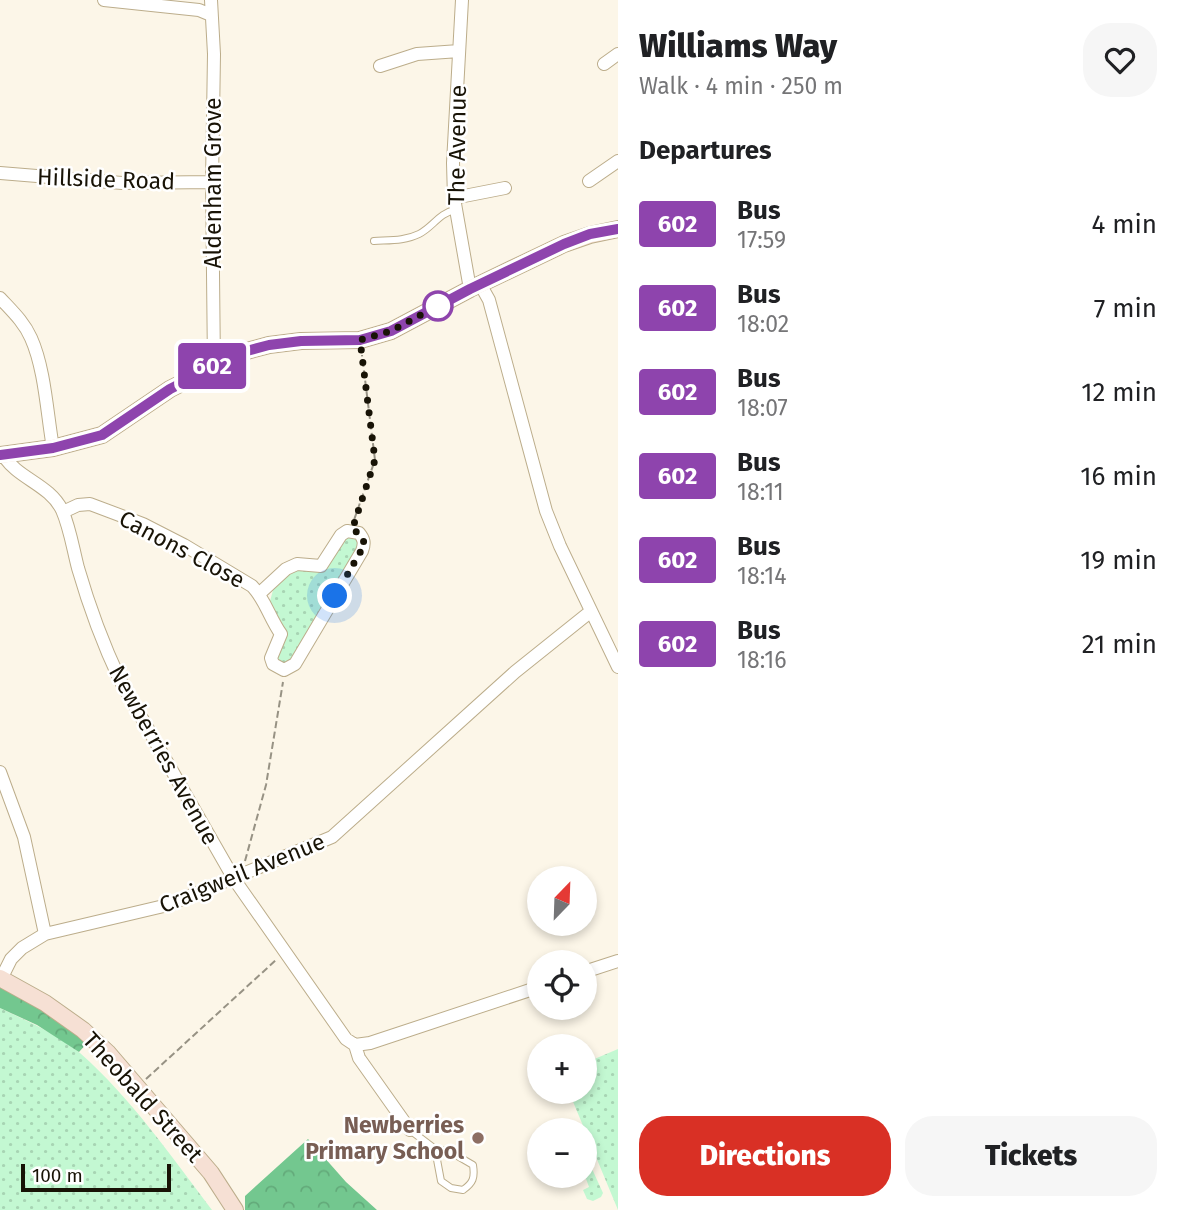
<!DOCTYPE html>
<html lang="en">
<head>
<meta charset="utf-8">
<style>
	:root { --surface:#fff; --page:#f6f6f6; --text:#202124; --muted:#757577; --accent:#d93025 }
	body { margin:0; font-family:"Fira Sans",sans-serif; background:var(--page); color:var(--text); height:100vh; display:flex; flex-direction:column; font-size:26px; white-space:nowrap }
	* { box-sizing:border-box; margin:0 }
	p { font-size:23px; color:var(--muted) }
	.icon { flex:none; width:38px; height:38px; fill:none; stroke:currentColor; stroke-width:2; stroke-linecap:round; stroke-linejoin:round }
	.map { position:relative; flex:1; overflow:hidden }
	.panel { display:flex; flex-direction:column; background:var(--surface); width:560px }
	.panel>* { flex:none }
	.badge { padding:0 14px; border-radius:5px; font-size:24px; line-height:46px }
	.needle { width:46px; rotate:23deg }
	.controls { position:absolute; left:527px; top:866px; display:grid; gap:14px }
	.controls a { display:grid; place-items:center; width:70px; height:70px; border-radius:50%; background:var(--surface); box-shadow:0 4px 10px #0003; font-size:35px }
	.scale { position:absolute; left:21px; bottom:18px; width:150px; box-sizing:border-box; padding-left:7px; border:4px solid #181306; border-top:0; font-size:19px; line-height:24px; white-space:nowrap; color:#181306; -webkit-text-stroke:5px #fff; paint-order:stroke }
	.you { position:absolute; width:35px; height:35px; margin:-18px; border:5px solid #fff; border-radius:50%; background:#1a73e8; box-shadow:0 0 0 10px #1a73e833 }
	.map>.badge { position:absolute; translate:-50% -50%; box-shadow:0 0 0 4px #fff }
	h2 { padding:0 21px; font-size:26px; line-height:63px }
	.round { display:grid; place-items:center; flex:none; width:74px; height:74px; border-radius:28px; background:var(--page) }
	.overview { display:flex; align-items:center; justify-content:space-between; height:119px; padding:0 21px }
	h1 { font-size:33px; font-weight:800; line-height:52px }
	.cta { display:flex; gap:14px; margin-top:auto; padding:14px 21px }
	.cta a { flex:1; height:80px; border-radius:28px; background:var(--accent); color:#fff; font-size:28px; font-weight:800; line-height:80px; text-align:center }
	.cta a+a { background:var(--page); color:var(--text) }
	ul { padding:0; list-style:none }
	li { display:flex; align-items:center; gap:21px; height:84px; padding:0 21px }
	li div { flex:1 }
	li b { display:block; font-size:26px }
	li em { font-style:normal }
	li .badge { min-width:77px; font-weight:700; text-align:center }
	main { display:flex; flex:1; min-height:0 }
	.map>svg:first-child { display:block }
	.grass { fill:url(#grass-dots) }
	.forest { fill:url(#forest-crowns) }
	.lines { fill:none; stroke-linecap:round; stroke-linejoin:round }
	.lane-casing { stroke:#bcad8b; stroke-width:8 }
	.street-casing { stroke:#bcad8b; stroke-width:14 }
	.secondary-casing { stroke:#bcad8b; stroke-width:18 }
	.path { stroke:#979284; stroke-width:2; stroke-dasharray:7 3.5; stroke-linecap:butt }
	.lane { stroke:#fff; stroke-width:6 }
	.street { stroke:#fff; stroke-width:12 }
	.secondary { stroke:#f6e0d4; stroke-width:16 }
	.line-casing { stroke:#fff; stroke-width:16 }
	.line { stroke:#8e44ad; stroke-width:10 }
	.walk { stroke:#181306; stroke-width:7; stroke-dasharray:0 12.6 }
	.stop-dot { fill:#fff; stroke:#8e44ad; stroke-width:3.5 }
	.education-dot { fill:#8d6e63; stroke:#fff; stroke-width:2.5 }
	.labels { text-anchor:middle; stroke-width:5; stroke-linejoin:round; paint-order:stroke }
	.street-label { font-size:23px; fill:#181306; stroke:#fff }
	.education-label { font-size:23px; font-weight:bold; fill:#785e54; stroke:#fff; text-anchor:end }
</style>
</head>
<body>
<main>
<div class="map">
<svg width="618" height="1210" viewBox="0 0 618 1210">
	<defs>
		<pattern id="grass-dots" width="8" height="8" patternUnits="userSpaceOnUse" patternTransform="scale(1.75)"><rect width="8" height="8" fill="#c3f8d2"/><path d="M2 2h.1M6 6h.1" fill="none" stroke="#a7d4b3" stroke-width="1.8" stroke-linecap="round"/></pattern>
		<pattern id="forest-crowns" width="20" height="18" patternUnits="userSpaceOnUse" patternTransform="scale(1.75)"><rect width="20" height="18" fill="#73c78f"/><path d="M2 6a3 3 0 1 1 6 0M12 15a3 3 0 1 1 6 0" fill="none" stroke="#63aa7a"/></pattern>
	</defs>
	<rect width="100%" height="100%" fill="#fcf6e8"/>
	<path class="grass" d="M352,534l9,10 -71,121 -14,-3 7,-23 -13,-38 5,-18 18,-13 15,-2 37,-31z
		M0,1008c27,13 57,26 80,45 51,45 91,103 132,157h-212z
		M618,1049v161l-49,-118h15l1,-29z
		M585,1163l8,8 10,22 -2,4 -8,4 -6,-2 -4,-9 6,-3 -4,-11z"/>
	<path class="forest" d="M0,987l32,16 56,39 -9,10 -42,-27 -37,-17z
		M308,1139l38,43 31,28h-132v-14z"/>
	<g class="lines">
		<defs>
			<path id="lane" d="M374,241c15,-1 31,0 45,-7 14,-7 20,-21 36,-24
				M410,1130l25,19 6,32 10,7 12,2c10,-7 12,-12 10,-25l-24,-14 -14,-2"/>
			<path id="street" d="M104,0l95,10 12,5
				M211,0l3,54 -2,128 2,184
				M462,0l-9,163 1,35 16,91
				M604,64l14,-10
				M380,66l37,-12 42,-3
				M0,173l122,10 90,-1
				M589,181l29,-20
				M454,198l51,-10
				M480,284l9,16 57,211 14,35 58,121
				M0,298c12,13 24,24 31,40 14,31 16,76 22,110
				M3,455c15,24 46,29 59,55 8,18 11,39 16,58 11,38 25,76 42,112l114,199 112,160 9,6 4,13 51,72
				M63,512l15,-7 12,-1 53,20 41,21 68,41c13,13 18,33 29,48l-10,24 2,6 11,6 11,-6 67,-113c3,-8 2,-12 -3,-18l-12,-2 -6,4 -20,31 -24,-2 -11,5 -26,24
				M0,772l24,65 21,97
				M584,972l34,-11
				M1,979l10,-20 11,-11 23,-14 123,-29 164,-68 183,-165 75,-60
				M355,1045l15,-2 169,-56"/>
			<path id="secondary" d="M0,455l53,-7 49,-13 68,-46 73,-37 26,-7 32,-4 59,-1 31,-9 79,-42 94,-45 26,-9 28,-6
				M0,978l45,25 38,27 25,23 103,120 24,37"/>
		</defs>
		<use href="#lane" class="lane-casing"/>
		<use href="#street" class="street-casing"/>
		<use href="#secondary" class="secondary-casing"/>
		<path class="path" d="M354,520l21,-60 -13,-105
			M245,861l21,-76 17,-103
			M146,1079l130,-119"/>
		<use href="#lane" class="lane"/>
		<use href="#street" class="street"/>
		<use href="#secondary" class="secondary"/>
	</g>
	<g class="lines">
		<defs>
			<path id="line" d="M0,455l53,-7 49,-13 68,-46 73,-37 26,-7 32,-4 59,-1 31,-9 79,-42 94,-45 26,-10 28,-5"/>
		</defs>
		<use href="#line" class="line-casing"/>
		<use href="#line" class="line"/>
		<path class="walk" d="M335,596l30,-52 -6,-11 -7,-3 23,-70 -15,-120 31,-9 56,-30 -9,5"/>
	</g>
	<circle class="stop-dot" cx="438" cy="306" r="14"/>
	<circle class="education-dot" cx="478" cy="1138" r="7"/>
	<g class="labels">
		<g class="street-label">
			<text transform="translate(457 145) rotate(-89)" y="8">The Avenue</text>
			<text transform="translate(106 179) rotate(2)" y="8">Hillside Road</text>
			<text transform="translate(213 183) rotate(-90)" y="8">Aldenham Grove</text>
			<text transform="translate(182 549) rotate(28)" y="8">Canons Close</text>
			<text transform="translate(164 755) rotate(61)" y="8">Newberries Avenue</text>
			<text transform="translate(242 873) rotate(-22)" y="8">Craigweil Avenue</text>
			<text transform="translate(143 1097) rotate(48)" y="8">Theobald Street</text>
		</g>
		<g class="education-label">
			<text x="464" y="1133">Newberries<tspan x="464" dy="26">Primary School</tspan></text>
		</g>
	</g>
</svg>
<div class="controls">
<a><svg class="needle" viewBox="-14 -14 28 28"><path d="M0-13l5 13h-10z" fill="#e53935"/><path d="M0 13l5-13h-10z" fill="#757577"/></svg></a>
<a><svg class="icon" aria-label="locate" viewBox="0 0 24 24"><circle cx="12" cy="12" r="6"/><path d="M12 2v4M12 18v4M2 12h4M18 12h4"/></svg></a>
<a>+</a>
<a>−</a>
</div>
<div class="scale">100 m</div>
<div class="you" style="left:335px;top:596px"></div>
<b class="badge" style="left:212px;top:366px;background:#8e44ad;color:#fff">602</b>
</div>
<section class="panel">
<div class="overview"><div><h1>Williams Way</h1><p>Walk · 4 min · 250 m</p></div><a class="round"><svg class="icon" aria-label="heart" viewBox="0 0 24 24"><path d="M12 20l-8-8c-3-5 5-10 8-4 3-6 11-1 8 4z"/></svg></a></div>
<h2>Departures</h2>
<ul>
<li><span class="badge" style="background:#8e44ad;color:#fff">602</span><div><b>Bus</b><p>17:59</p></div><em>4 min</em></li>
<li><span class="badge" style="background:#8e44ad;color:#fff">602</span><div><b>Bus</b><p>18:02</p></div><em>7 min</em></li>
<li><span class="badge" style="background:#8e44ad;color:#fff">602</span><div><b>Bus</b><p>18:07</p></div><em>12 min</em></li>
<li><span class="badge" style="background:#8e44ad;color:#fff">602</span><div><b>Bus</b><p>18:11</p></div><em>16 min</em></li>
<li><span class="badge" style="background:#8e44ad;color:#fff">602</span><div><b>Bus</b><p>18:14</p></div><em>19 min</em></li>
<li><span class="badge" style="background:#8e44ad;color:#fff">602</span><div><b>Bus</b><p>18:16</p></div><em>21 min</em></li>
</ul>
<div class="cta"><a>Directions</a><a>Tickets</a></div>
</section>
</main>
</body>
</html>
